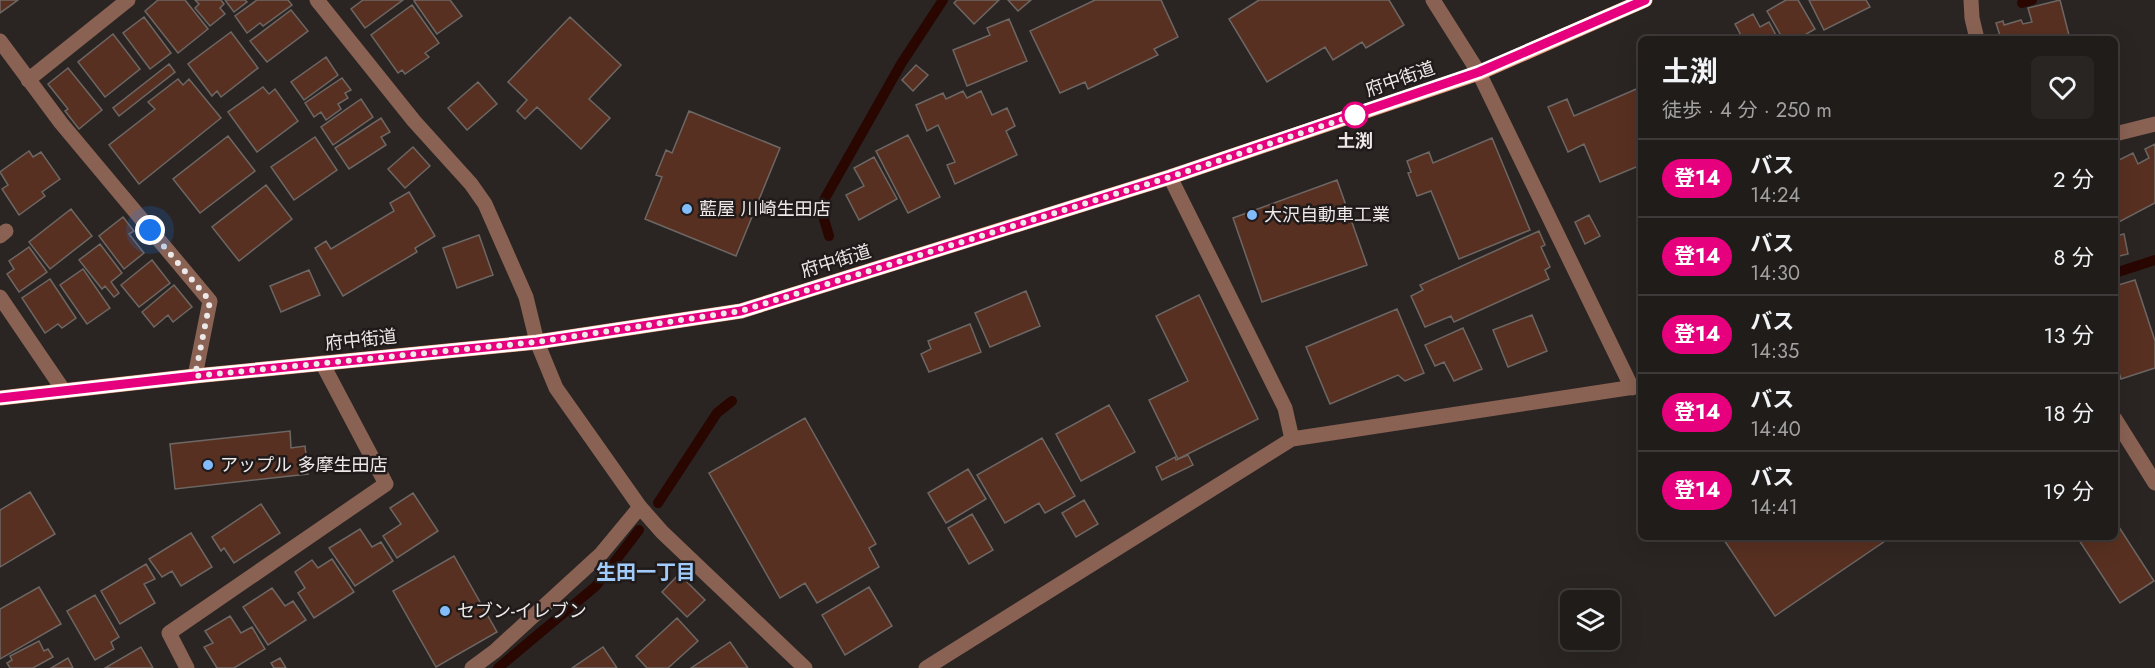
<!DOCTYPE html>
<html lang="ja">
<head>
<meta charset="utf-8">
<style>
	:root { --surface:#201c1a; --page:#282523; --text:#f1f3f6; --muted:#a2a1a2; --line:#3d3a39 }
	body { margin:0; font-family:Jost,"Noto Sans JP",sans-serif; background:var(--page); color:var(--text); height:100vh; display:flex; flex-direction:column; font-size:22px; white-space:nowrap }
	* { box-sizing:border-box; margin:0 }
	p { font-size:20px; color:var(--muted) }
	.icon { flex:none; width:33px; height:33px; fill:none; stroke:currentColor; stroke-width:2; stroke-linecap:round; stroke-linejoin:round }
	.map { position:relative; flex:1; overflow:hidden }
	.details { position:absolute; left:1638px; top:36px; width:480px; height:504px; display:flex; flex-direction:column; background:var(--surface); border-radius:9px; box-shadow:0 6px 24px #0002,0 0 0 2px var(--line) }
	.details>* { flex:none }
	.badge { padding:0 12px; border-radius:20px; font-size:21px; line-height:39px }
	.tools { position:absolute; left:1560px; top:590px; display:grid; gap:12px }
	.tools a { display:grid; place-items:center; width:60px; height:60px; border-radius:9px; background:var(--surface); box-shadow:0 6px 24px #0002,0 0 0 2px var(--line); font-size:30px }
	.you { position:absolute; width:30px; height:30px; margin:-15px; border:4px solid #fff; border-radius:50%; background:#1a73e8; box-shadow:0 0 0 9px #1a73e833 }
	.map>.badge { position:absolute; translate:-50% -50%; box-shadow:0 0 0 3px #fff }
	.round { display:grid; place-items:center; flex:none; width:63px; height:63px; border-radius:9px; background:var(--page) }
	.overview { display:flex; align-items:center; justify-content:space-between; height:102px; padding:0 24px }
	h1 { font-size:28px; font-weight:700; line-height:45px }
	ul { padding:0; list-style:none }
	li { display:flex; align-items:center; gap:18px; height:78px; padding:0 24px; border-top:2px solid var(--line) }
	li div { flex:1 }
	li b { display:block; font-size:22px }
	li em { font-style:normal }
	li .badge { min-width:66px; font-weight:700; text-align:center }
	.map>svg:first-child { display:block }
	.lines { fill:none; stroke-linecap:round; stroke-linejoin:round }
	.stream { stroke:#290600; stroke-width:10 }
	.building { fill:#583021; stroke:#6d6764; stroke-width:1.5 }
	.minor { stroke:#896253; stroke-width:15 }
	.major { stroke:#ec9c7e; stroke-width:15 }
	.line-casing { stroke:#fff; stroke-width:14 }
	.line { stroke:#e6007e; stroke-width:9 }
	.walk { stroke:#ede9e8; stroke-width:6; stroke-dasharray:0 10.8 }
	.stop-dot { fill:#fff; stroke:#e6007e; stroke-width:3 }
	.poi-dot { fill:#83bcfb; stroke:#201b1a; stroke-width:2 }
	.labels { text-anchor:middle; stroke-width:5; stroke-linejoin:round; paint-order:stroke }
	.street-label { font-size:18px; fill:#ede9e8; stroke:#201b1a }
	.stop-label { font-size:18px; font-weight:bold; fill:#ede9e8; stroke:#201b1a }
	.poi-label { font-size:18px; fill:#ede9e8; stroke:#201b1a; text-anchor:start }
	.neighbourhood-label { font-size:20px; font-weight:bold; fill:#a1cbfa; stroke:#201b1a }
</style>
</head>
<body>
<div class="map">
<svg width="2155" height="668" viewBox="0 0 2155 668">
	<rect width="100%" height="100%" fill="#2a2523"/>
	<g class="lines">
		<path class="stream" d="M2022,3l10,-3
			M829,236l-7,-24 2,-12 77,-136 42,-64
			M2115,273l40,-13
			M658,503l59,-90 15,-12
			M498,668l98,-82 43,-56"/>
	</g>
	<path class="building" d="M0,0h18l-18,13z
		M158,0h27l23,29 -30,24 -33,-42z
		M195,0h26l3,4 -4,4 5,6 -15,12 -15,-18 4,-4z
		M225,0h20l2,2 -13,10z
		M257,0h31l4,5 -29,21 -3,-3 -13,10 -12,-17z
		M363,0h40l-38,28 -14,-19z
		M416,0h34l12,16 -25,18 -23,-33z
		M957,0h42l-25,24 -20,-21z
		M1008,0h23l-13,11z
		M1095,0h66l17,37 -24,12 4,6 -70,34 -3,-7 -25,11 -30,-62z
		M1259,0h130l15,25 -38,23 -4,-6 -29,18 -8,-13 -58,35 -38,-63z
		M1786,0h12l17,29 -17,10h-15l-16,-28z
		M1809,0h57l4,7 -46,23z
		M2060,0l10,39h-69l-5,-16 7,-2 1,4 17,-5 2,4 9,-2 -4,-14z
		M412,5l27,38 -14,10 4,4 -24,17 -3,-4 -4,3 -27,-38z
		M291,10l17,21 -41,31 -17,-21z
		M1753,14l7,13 9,-5 9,17h-35l-8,-15z
		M144,17l27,36 -21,16 -27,-36z
		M570,17l51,48 -32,34 21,19 -29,31 -44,-42 -12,12 -8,-8 10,-11 -19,-18z
		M1009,19l18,42 -60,25 -14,-36 37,-15 -3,-7z
		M231,32l27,36 -37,29 -4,-6 -5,5 -24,-32z
		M113,34l27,35 -35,28 -27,-35z
		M326,57l12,18 -34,25 -13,-18z
		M169,64l6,8 -56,44 -6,-8z
		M916,65l12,10 -15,16 -11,-11z
		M68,68l34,42 -23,19 -14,-18 3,-2 -20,-25z
		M342,78l9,12 -6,3 3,5 -10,6 3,5 -15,11 -5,-8 -7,5 -9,-14z
		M178,79l5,6 6,-6 32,39 -82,66 -30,-39 46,-36 -7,-7z
		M478,82l19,22 -30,26 -19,-22z
		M263,87l6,7 6,-5 23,32 -41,31 -29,-40z
		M1641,87v78l-41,17 -16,-38 -16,8 -20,-45 19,-8 7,17z
		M963,91l4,7 14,-7 11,24 15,-7 8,18 -9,5 11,24 -62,29 -8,-19 8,-3 -17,-37 -11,6 -11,-26 27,-12 3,6z
		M361,99l12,18 -40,28 -12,-18z
		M689,111l91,37 -44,108 -91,-37 17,-42 -6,-2 10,-25 6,3z
		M381,118l9,14 -9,5 5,8 -37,24 -14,-21z
		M908,135l32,62 -32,16 -32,-62z
		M228,136l27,35 -55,42 -27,-34z
		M315,137l22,33 -43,30 -23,-33z
		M1492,138l38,92 -71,29 -28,-68 -14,5 -9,-23 3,-1 -4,-11 22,-9 4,11z
		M2155,144v59l-40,21v-62l18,-9 5,11 11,-6 -4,-9z
		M413,147l17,19 -25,22 -17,-19z
		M29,151l4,6 8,-5 19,27 -18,13 3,4 -26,19 -17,-26 6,-4 -8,-13z
		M874,157l23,42 -38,21 -13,-25 18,-9 -10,-18z
		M1337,180l30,85 -105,37 -29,-84z
		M266,185l26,34 -53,42 -27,-34z
		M409,192l26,44 -20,12 2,4 -74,44 -28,-48 11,-7 5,8 63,-38 -4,-8z
		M71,209l21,27 -42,33 -21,-27z
		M1589,215l11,21 -15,8 -10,-22z
		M123,217l11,14 -5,3 15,19 -20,16 -25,-33z
		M1539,231l6,14 -4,2 9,20 -5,3 4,9 -95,43 -3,-6 -26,11 -14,-31 12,-6 -3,-5z
		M2124,234l4,20 -13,3v-21z
		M479,235l14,40 -36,13 -14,-40z
		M100,244l22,29 -11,9 8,11 -5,4 -9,-11 -3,3 -23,-29z
		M29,247l18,25 -28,20 -12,-18 7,-5 -5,-8z
		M152,260l18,23 -31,24 -18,-22z
		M83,269l27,39 -23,16 -27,-39z
		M309,270l11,25 -39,17 -11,-26z
		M50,279l26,39 -14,10 -4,-4 -13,9 -23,-35z
		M2135,280l20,61v27l-34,11 -6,-19v-74z
		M174,285l18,22 -19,15 -5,-7 -14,12 -12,-15z
		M1026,291l14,35 -50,21 -15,-34z
		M1199,295l59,124 -80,40 -29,-59 39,-19 -32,-65z
		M1397,309l27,64 -19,8 -7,-6 -68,29 -24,-57z
		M1532,315l15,36 -39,16 -15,-37z
		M970,324l11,28 -52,20 -8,-18 10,-5 -3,-8z
		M1463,328l19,41 -28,12 -10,-19 -9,4 -10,-21z
		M1109,405l26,47 -54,29 -25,-47z
		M805,418l71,126 -7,4 10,19 -62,36 -12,-20 -25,15 -71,-125z
		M290,431l1,17 14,-2 3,28 -133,15 -5,-45z
		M1042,438l33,58 -30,17 -6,-10 -34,20 -28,-48z
		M1188,455l5,10 -31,15 -6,-13 19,-10 1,3z
		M968,469l18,30 -40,24 -18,-30z
		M30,492l25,42 -55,33v-57z
		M413,493l25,38 -41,27 -14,-22 18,-12 -11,-16z
		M1084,500l14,24 -22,13 -14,-24z
		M261,504l19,29 -46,30 -10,-15 -3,3 -9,-14z
		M972,514l21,36 -24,14 -21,-36z
		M2115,521l39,60 -34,22 -43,-66h38z
		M360,529l12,18 9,-5 12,19 -38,25 -26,-38z
		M191,533l21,34 -31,19 -9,-15 -10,6 -13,-18z
		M1722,537h169l-116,79z
		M454,556l43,76 -61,35 -43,-76z
		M332,559l22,33 -40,26 -16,-25 7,-5 -10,-16 17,-12 6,8z
		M146,564l9,15 -11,5 11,19 -35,21 -19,-33z
		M679,574l26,26 -18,17 -25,-25z
		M39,587l22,37 -61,35v-50z
		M869,587l23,39 -47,29 -23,-40z
		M272,588l13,18 8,-5 13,19 -38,25 -25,-38z
		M95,595l24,42 -8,5 3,7 -19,11 -28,-49z
		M230,616l11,17 11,-6 13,22 -31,19h-17l-13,-21 9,-4 -8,-12z
		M677,618l21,23 -30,27h-21l-11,-12z
		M39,641l5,10 4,-2 5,8 -20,11h-23l-3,-5 5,-3 -2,-4z
		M730,642l18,26h-57z
		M141,647l12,21h-48z
		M603,647l14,21h-45z
		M68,658l5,10h-22z
		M280,658l6,10h-12l-3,-5z"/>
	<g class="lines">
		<path class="minor" d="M317,0l97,121 57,63 14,20 41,93 11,45 19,46 84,119 22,25 143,136
			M1433,0l46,73 153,315
			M1971,0l1,18 5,21
			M0,41l61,82 149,178 -15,75
			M28,80l100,-80
			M2115,134l40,-10
			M1170,177l115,231 7,31
			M0,236l6,-5
			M0,297l64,94
			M2115,419l40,64
			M187,668l-18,-35 217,-149 -64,-121
			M472,668l23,-17 106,-97 39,-47
			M926,668l366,-229 349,-53"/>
		<path class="major" d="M0,398l195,-22 342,-34 204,-31 429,-134 309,-104 166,-73"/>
	</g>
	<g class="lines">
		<defs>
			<path id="line" d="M0,398l195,-22 342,-34 204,-31 429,-134 309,-105 166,-72"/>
		</defs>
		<use href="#line" class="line-casing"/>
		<use href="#line" class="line"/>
		<path class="walk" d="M150,230l60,71 -15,75 342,-34 204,-31 429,-134 185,-62"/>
	</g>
	<circle class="stop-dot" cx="1355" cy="115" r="12"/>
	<g class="poi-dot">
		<circle cx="687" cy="209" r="6"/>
		<circle cx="1252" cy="215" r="6"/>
		<circle cx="208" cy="465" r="6"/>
		<circle cx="445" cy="611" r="6"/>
	</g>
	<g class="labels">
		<g class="street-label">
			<text transform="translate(1400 79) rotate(-19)" y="6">府中街道</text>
			<text transform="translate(836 261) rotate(-17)" y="6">府中街道</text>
			<text transform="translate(361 340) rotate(-6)" y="6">府中街道</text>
		</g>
		<g class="stop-label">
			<text x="1355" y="147">土渕</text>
		</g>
		<g class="poi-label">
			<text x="699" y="215">藍屋 川崎生田店</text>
			<text x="1264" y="221">大沢自動車工業</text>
			<text x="220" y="471">アップル 多摩生田店</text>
			<text x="457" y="617">セブン-イレブン</text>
		</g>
		<g class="neighbourhood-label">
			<text x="646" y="579">生田一丁目</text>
		</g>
	</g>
</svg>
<div class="tools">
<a><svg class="icon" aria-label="layers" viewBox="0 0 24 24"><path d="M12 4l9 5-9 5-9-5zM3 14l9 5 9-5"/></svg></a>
</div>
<div class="you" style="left:150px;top:230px"></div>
<section class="details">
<div class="overview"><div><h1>土渕</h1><p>徒歩 · 4 分 · 250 m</p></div><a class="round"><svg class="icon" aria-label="heart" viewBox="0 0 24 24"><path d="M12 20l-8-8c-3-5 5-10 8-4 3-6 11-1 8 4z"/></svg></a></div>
<ul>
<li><span class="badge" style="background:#e6007e;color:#fff">登14</span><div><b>バス</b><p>14:24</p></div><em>2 分</em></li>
<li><span class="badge" style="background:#e6007e;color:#fff">登14</span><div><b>バス</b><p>14:30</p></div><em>8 分</em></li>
<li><span class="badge" style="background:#e6007e;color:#fff">登14</span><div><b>バス</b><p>14:35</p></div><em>13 分</em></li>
<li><span class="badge" style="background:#e6007e;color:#fff">登14</span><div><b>バス</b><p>14:40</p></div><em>18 分</em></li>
<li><span class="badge" style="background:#e6007e;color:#fff">登14</span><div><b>バス</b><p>14:41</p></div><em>19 分</em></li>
</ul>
</section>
</div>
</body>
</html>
